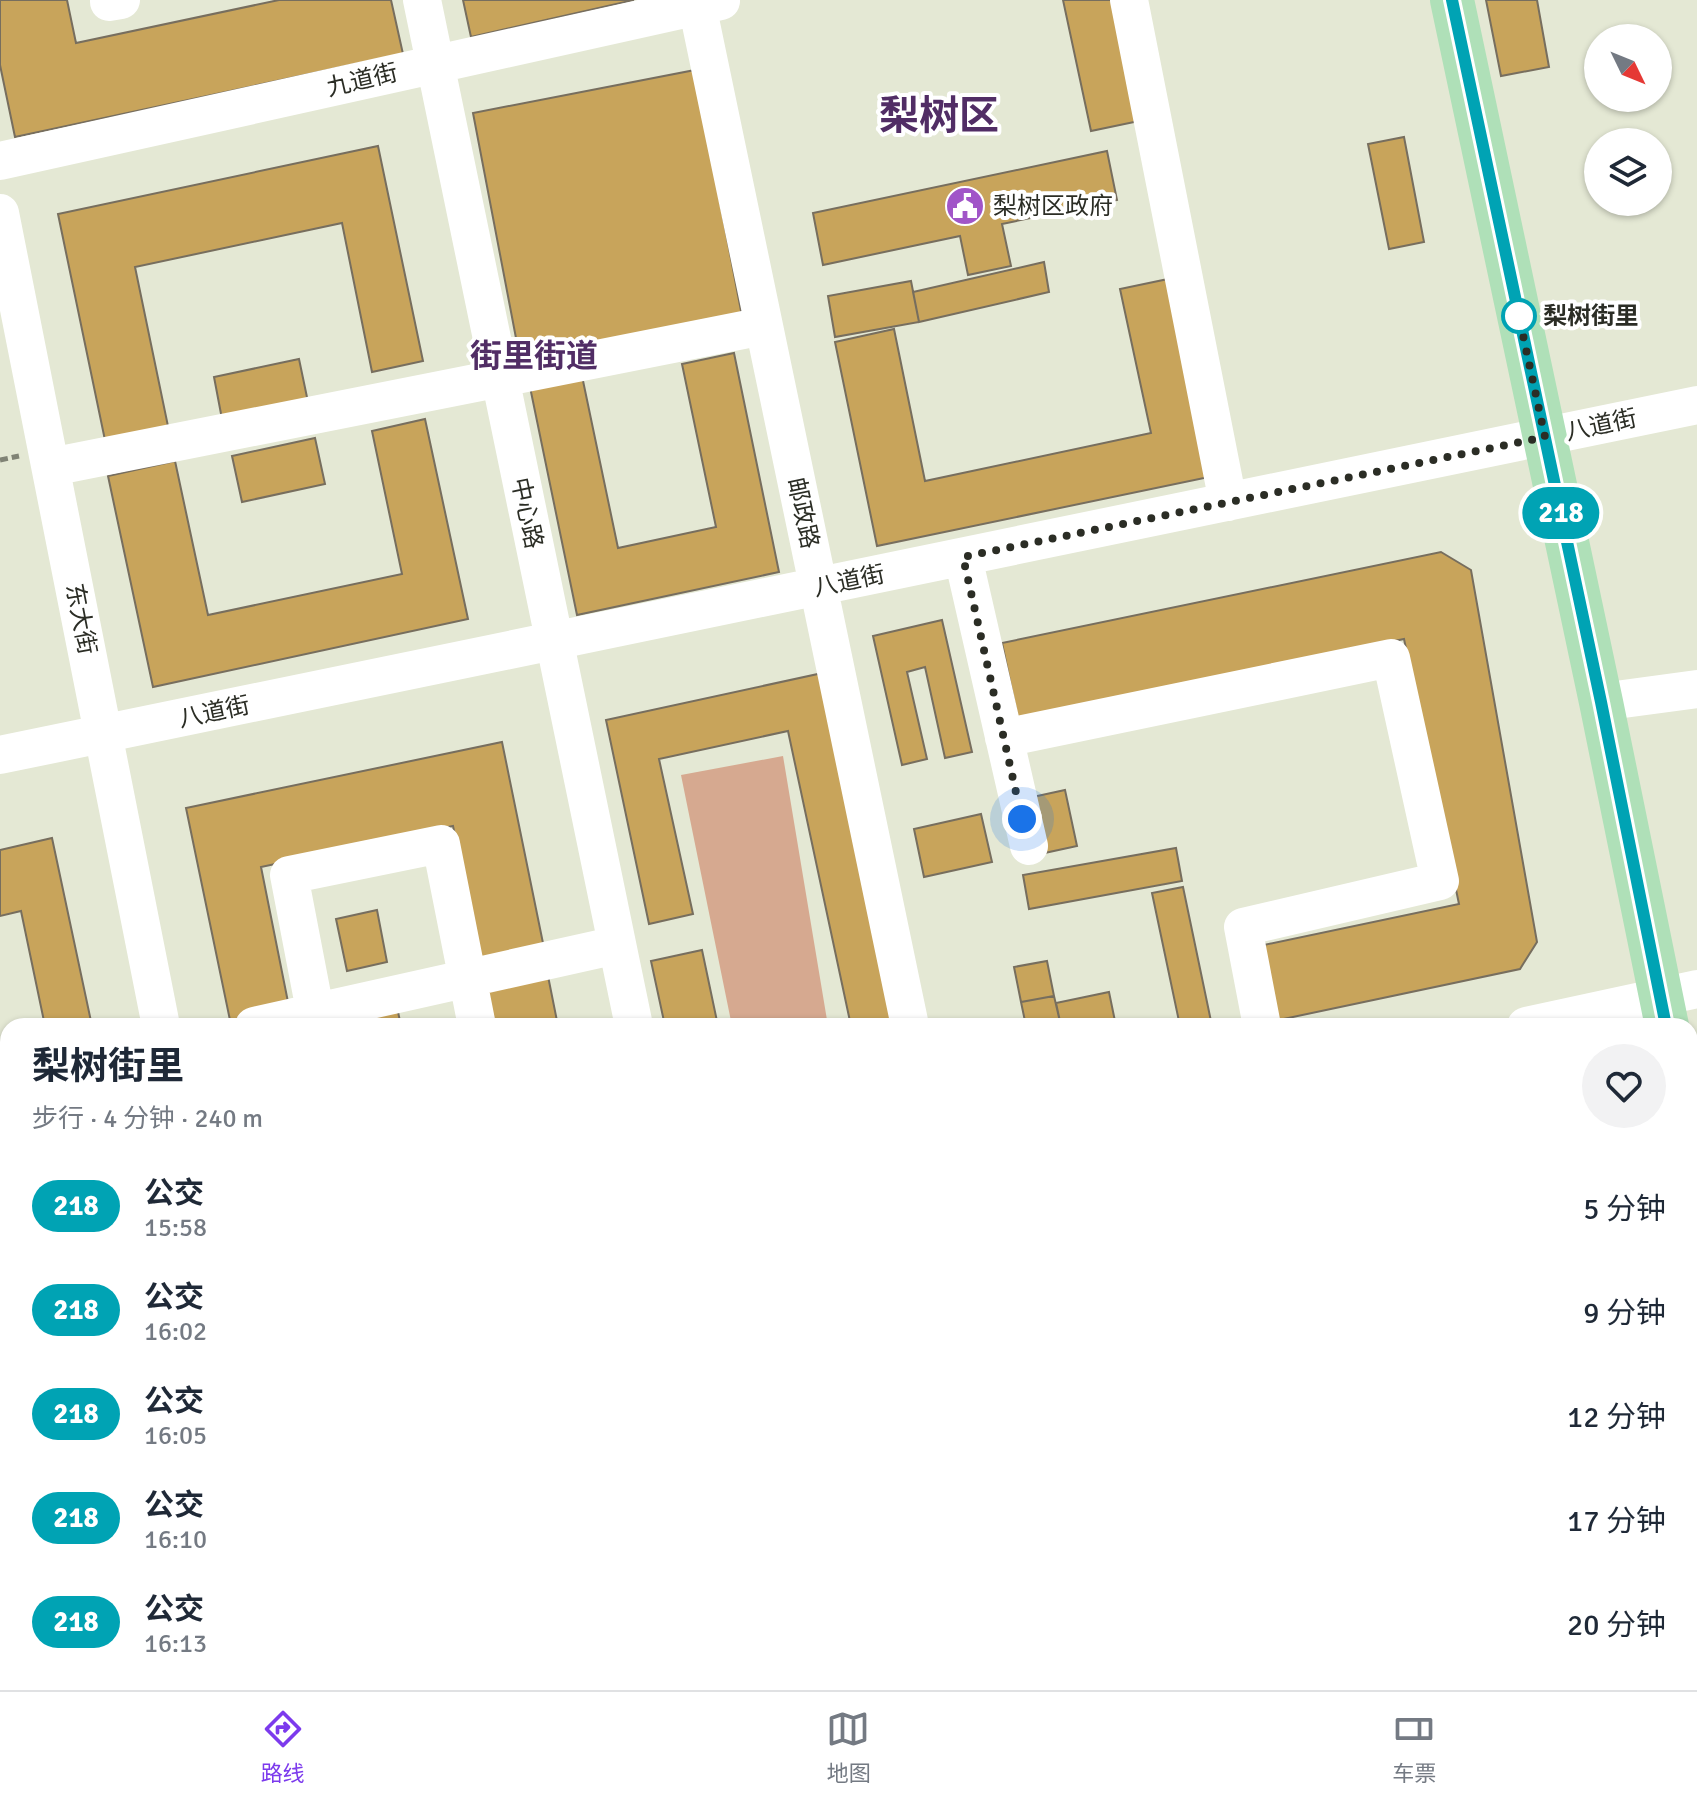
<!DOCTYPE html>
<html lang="zh">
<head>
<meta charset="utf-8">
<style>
	:root { --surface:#fff; --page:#f2f2f3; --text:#1f2937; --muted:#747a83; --line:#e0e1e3; --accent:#7c3aed }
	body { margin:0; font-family:Signika,"Noto Sans SC",sans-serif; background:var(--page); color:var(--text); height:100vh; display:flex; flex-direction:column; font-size:30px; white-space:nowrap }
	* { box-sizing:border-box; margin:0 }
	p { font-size:26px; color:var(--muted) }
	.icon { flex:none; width:44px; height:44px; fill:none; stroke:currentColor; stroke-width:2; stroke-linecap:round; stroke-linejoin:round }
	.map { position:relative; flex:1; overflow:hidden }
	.panel { position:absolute; left:0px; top:1018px; width:1698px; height:672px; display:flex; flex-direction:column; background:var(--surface); border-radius:24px 24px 0 0; box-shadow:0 2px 6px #0004 }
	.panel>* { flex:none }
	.badge { padding:0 16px; border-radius:26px; font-size:28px; line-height:52px }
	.needle { width:52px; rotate:133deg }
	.buttons { position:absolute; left:1584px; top:24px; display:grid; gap:16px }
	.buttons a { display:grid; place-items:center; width:88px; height:88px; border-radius:50%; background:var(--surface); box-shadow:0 2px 6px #0004; font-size:40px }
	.you { position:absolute; width:40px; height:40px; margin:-20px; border:6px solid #fff; border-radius:50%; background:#1a73e8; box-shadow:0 0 0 12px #1a73e833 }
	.map>.badge { position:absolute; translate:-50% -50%; box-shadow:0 0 0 4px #fff }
	.round { display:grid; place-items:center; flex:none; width:84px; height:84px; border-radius:42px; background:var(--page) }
	.overview { display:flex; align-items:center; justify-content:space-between; height:136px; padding:0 32px }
	h1 { font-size:38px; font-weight:700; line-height:60px }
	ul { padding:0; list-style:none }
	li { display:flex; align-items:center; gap:24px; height:104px; padding:0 32px }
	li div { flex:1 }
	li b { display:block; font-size:30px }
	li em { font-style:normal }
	li .badge { min-width:88px; font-weight:700; text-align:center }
	.dock { display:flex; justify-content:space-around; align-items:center; height:112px; border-top:2px solid var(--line); background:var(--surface); font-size:22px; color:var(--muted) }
	.dock a { display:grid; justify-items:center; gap:4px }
	.dock .current { color:var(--accent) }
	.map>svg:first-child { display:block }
	.green { fill:#d6a990 }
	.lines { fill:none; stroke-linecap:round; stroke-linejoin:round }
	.stream { stroke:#47b3a3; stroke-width:8 }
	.building { fill:#c8a45b; stroke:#776e5e; stroke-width:2 }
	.path { stroke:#808375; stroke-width:5; stroke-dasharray:8 4; stroke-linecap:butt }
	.minor { stroke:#fff; stroke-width:38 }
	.major { stroke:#afe0b8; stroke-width:44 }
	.line-casing { stroke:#fff; stroke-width:18 }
	.line { stroke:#00a3b4; stroke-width:12 }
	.walk { stroke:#2b2d25; stroke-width:8; stroke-dasharray:0 14.4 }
	.stop-dot { fill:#fff; stroke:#00a3b4; stroke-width:4 }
	.labels { text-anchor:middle; stroke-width:8; stroke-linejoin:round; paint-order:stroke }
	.street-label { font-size:24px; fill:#2b2d25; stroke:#fff }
	.poi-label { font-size:24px; fill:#2b2d25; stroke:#fff; text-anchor:start }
	.stop-label { font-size:24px; font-weight:bold; fill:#2b2d25; stroke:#fff; text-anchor:start }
	.district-label { font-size:32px; font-weight:bold; fill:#512d65; stroke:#fff }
	.town-label { font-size:40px; font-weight:bold; fill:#512d65; stroke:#fff }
</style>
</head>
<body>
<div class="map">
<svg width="1697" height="1690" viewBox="0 0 1697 1690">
	<rect width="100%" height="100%" fill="#e4e8d4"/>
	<path class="green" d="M783,756l45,270h-96l-51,-251z
		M8,1329v70l-8,2v-71z
		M8,1510v62l-8,-2v-58z
		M8,1603v76l-8,2v-77z"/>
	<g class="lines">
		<path class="stream" d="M0,1584l8,1"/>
	</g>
	<path class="building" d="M0,0h67l9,43 203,-43h112l12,54 -388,83 -15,-72z
		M463,0h171l-163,37z
		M1063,0h50l26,121 -48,10z
		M1486,0h51l12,67 -48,9z
		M695,70l47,246 -222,43 -47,-246z
		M1404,137l20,105 -35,7 -21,-105z
		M378,146l45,215 -51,11 -30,-149 -207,44 34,164 -63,14 -48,-231z
		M1107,151l10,49 -115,24 9,42 -43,9 -8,-39 -137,29 -10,-52z
		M1044,262l5,30 -130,30 -6,-30z
		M1168,279l41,198 -332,69 -42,-204 59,-13 31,152 226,-48 -31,-144z
		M911,281l8,41 -84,15 -7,-41z
		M734,353l45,219 -202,43 -47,-228 52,-11 36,172 98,-21 -34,-163z
		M299,359l9,43 -86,17 -8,-42z
		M425,419l43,200 -315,68 -45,-211 67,-15 33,154 194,-41 -30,-143z
		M315,438l10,46 -83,18 -10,-46z
		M1441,552l30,18 66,372 -17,27 -246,52 -15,-75 200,-42 -55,-265 -386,81 -16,-77z
		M942,620l30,132 -27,6 -20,-91 -18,5 20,87 -25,6 -29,-129z
		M827,672l75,354h-51l-63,-295 -129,28 34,155 -44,10 -43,-204z
		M502,742l42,206 -63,13 -28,-135 -192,41 29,145 -59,13 -45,-217z
		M1065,790l12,56 -37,8 -12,-56z
		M981,814l11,48 -68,15 -10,-48z
		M52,838l40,188h-47l-24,-115 -21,5v-66z
		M1176,848l6,33 -153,28 -6,-34z
		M1183,887l29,139h-32l-28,-133z
		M377,910l10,52 -40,9 -11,-52z
		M702,950l16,76h-53l-14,-65z
		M1047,961l7,35 -33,6 -7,-35z
		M547,971l11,55h-73l-8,-41z
		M1109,992l7,34h-55l-5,-23z
		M1054,996l7,30h-35l-5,-24z
		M397,1007l4,19h-32l-3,-12z
		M8,1074v70l-8,2v-70z
		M8,1248v61l-8,2v-62z
		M8,1420v60l-8,1v-59z
		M132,1682h100l2,8h-145z
		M353,1682h157l-38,8h-118z
		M807,1682h60l2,8h-61z
		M975,1682h66l2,8h-106z
		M1171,1682h49l-35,8h-13z"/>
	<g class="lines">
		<path class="path" d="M0,460l19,-4
			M0,1549l8,-2
			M0,1575l8,1
			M0,1597l8,1
			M0,1650l8,-2"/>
		<path class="minor" d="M109,0v2l12,-2
			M422,0l212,1026
			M696,0l214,1026
			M1129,0l99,502
			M0,161l721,-160
			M0,213l161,813
			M51,467l713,-141
			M963,557l66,289
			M1601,702l96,-13
			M1004,738l387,-80 49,223 -197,46 19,99
			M0,755l1697,-350
			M254,1026l363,-81
			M318,1026l-29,-151 152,-31 36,182
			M1526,1026l171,-37
			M0,1180l8,-2
			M0,1501l8,-2
			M1690,1617l7,-1
			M1690,1673l7,-2
			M290,1682l1,8
			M768,1682l2,8
			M1092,1682l2,8
			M9,1690l36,-8
			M1363,1690l36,-8
			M1617,1690l34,-8"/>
		<path class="major" d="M1452,0l149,702 66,324
			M1690,1133l7,32"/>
	</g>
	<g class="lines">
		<defs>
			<path id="line" d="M1452,0l149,702 65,324"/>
		</defs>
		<use href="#line" class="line-casing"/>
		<use href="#line" class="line"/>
		<path class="walk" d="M1022,819l-59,-262 582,-120 -27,-125 1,4"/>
	</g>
	<defs>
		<symbol id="civic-disc" viewBox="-11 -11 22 22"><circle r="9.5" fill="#a155c8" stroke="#fff"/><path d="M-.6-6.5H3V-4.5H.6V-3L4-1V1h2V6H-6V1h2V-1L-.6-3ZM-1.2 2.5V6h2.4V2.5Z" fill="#fff"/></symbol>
	</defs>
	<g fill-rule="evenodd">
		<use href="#civic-disc" x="943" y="184" width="44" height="44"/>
	</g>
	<circle class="stop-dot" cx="1519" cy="316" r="16"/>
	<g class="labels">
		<g class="street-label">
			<text transform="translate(362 80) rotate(-13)" y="8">九道街</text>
			<text transform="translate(1601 425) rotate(-12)" y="8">八道街</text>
			<text transform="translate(527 513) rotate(78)" y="8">中心路</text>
			<text transform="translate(803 513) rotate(78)" y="8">邮政路</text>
			<text transform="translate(849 581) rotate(-12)" y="8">八道街</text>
			<text transform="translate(81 619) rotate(79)" y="8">东大街</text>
			<text transform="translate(214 712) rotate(-12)" y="8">八道街</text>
		</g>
		<g class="poi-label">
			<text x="993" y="214">梨树区政府</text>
		</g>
		<g class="stop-label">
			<text x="1543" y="324">梨树街里</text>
		</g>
		<g class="district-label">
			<text x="534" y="367">街里街道</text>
		</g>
		<g class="town-label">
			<text x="939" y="129">梨树区</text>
		</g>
	</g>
</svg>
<div class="buttons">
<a><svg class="needle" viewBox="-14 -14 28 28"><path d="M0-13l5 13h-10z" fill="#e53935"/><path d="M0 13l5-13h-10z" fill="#747a83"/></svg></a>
<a><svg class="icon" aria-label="layers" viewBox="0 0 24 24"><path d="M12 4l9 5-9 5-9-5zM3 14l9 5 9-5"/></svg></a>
</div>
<div class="you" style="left:1022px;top:819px"></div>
<b class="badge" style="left:1561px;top:513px;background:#00a3b4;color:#fff">218</b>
<section class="panel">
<div class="overview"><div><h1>梨树街里</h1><p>步行 · 4 分钟 · 240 m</p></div><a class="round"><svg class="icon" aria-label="heart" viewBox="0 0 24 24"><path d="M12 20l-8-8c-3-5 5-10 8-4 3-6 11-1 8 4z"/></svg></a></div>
<ul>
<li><span class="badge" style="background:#00a3b4;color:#fff">218</span><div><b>公交</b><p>15:58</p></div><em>5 分钟</em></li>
<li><span class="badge" style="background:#00a3b4;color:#fff">218</span><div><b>公交</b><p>16:02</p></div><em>9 分钟</em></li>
<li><span class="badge" style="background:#00a3b4;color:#fff">218</span><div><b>公交</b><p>16:05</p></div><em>12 分钟</em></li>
<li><span class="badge" style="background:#00a3b4;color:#fff">218</span><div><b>公交</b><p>16:10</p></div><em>17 分钟</em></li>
<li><span class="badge" style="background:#00a3b4;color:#fff">218</span><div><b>公交</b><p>16:13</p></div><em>20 分钟</em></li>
</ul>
</section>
</div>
<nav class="dock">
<a class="current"><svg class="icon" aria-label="directions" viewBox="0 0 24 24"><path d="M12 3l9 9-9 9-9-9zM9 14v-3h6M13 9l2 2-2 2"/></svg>路线</a>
<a><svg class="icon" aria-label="map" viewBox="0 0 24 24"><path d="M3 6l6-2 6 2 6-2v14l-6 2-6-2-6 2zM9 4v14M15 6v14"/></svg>地图</a>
<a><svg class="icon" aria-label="tickets" viewBox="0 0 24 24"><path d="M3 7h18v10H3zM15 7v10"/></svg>车票</a>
</nav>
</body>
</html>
